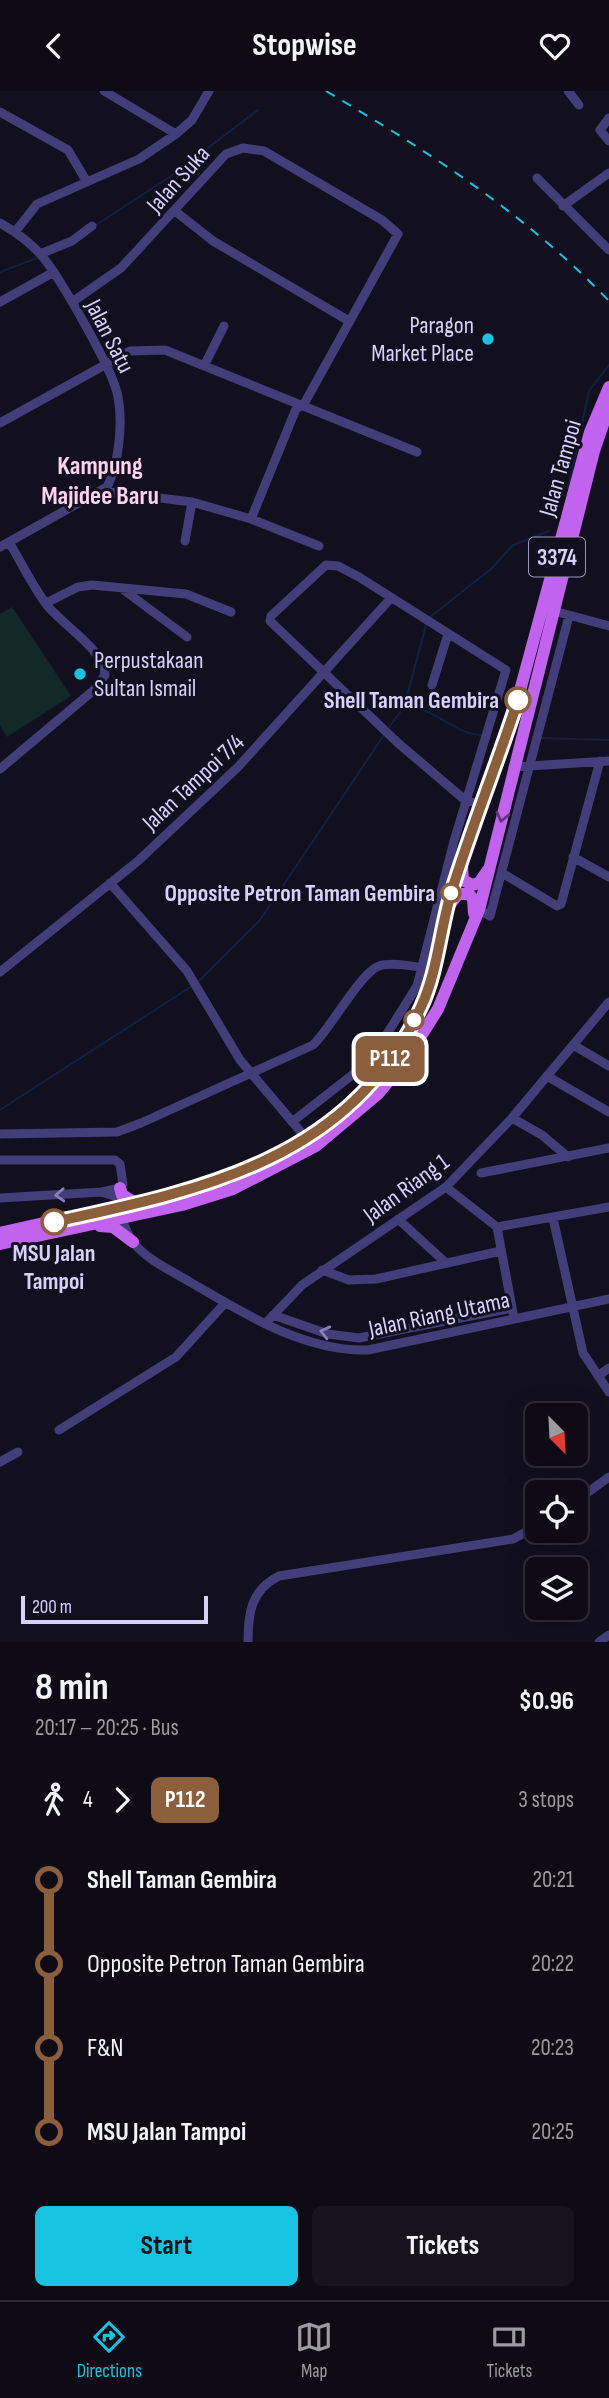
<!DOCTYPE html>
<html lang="en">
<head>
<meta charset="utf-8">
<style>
	:root { --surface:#0e0b17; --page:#171420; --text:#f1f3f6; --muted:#9b9ba1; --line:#2e2b36; --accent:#16c4e2 }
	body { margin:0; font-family:"Sofia Sans Condensed",sans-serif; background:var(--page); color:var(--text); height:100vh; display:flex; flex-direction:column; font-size:26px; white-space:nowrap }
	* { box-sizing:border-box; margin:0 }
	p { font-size:23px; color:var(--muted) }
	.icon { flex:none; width:38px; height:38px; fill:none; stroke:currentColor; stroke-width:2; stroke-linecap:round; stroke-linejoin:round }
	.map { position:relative; height:1551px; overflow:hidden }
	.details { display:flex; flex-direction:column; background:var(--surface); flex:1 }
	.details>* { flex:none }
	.badge { padding:0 14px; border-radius:10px; font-size:24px; line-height:46px }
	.needle { width:46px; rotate:156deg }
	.fabs { position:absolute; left:525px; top:1312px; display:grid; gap:14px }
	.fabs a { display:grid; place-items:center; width:63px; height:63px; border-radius:10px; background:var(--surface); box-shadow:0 7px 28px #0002,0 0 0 2px var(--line); font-size:35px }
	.scale { position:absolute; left:21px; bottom:18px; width:187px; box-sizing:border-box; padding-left:7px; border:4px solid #d8d1fb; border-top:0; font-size:19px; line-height:24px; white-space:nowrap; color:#d8d1fb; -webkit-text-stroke:5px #120f1f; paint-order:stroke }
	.map>.badge { position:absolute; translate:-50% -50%; box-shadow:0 0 0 4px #fff }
	.legs { display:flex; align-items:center; gap:10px; height:77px; padding:0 35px; font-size:23px }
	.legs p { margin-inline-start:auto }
	.headline { display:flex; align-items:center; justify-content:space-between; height:119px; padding:0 35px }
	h1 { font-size:38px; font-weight:700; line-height:52px }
	.action { display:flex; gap:14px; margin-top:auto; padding:14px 35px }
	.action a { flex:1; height:80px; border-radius:10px; background:var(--accent); color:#111; font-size:28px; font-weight:700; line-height:80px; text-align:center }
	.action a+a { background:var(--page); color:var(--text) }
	ul { padding:0 35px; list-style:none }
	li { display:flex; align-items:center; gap:24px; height:84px; font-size:26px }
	li i { display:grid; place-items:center; width:10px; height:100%; margin:0 9px; background:currentColor }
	li i::after { content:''; width:18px; height:18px; margin:-9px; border:5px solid; border-radius:50%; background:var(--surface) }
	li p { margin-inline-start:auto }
	li:first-child i { background:linear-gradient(#0000 50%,currentColor 0) }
	li:last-child i { background:linear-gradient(currentColor 50%,#0000 0) }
	header { display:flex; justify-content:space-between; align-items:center; height:91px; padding:0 35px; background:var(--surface); font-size:32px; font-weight:700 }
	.tab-bar { display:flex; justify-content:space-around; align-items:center; height:98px; border-top:2px solid var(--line); background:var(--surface); font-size:19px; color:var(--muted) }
	.tab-bar a { display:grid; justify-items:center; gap:4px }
	.tab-bar .selected { color:var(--accent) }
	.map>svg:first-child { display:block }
	.green { fill:#122829 }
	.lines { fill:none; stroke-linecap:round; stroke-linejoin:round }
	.stream { stroke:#122140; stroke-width:2 }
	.minor { stroke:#433e7a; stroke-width:9 }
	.major { stroke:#c263f0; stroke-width:12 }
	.rail { stroke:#16c4e2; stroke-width:2; stroke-dasharray:10 9; stroke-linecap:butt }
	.oneway { stroke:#61357d }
	.oneway2 { stroke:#8680b4 }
	.line-1-casing { stroke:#fff; stroke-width:16 }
	.line-1 { stroke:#8b5e3c; stroke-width:10 }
	.poi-dot { fill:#16c4e2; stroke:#120f1f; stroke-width:2.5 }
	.stop-1-dot { fill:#fff; stroke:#8b5e3c; stroke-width:3.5 }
	.labels { text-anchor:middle; stroke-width:6; stroke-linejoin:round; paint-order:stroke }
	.shield { fill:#120f1f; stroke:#9d97b9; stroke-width:2 }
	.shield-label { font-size:23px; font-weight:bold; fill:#d8d1fb }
	.street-label { font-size:24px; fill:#d8d1fb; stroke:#120f1f }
	.poi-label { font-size:24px; fill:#d8d1fb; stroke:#120f1f; text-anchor:end }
	.stop-label { font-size:24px; font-weight:bold; fill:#d8d1fb; stroke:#120f1f; text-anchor:end }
	.neighbourhood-label { font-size:26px; font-weight:bold; fill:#fbd3ea; stroke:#120f1f }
</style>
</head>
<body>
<header><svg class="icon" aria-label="back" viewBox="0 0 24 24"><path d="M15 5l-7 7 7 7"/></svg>Stopwise<svg class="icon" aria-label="heart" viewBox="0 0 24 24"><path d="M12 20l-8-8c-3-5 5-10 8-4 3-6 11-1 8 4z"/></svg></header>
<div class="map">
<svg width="609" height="1551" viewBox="0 0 609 1551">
	<rect width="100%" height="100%" fill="#120f1f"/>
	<path class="green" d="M12,516l59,89 -64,41 -7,-11v-112z"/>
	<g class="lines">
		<path class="stream" d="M96,134l72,-47 90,-68
			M0,181l37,-14
			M568,397l21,-97 20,-26
			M430,526l61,-48 22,-24 36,-14
			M404,616c31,-1 48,27 78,28
			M389,636l15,-20 22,-82
			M540,647l69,2
			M199,890l61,-61 124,-185
			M0,1019l192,-124"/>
		<path class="minor" d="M104,0l72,43
			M568,0l11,14
			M0,21l68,38 19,32
			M609,27l-9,12 9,11
			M537,87l72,72
			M563,115l46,-33
			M175,120l38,30 136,80
			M0,132c16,9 30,19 42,33 18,22 72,115 76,141 5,25 1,67 -11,90l-107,60
			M15,141l22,-28 102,-45 37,-25 16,-14 17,-29
			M40,163l32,-13 20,-15
			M0,211l54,-30
			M72,211l49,-34 105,-114 17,-6 21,3 118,69 16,14 -94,170 -8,5 -45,110
			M204,275l20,-40
			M0,332l130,-72 35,-1 252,102
			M103,400l89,11 59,17 68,27
			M185,450l7,-39
			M121,497l66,49
			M46,512l32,-16 14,-2 94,9 45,18
			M554,520l55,15
			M432,594l16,-51
			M513,676l96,-6
			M0,678l94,-79 11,-15c0,-25 -44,-51 -59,-71 -14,-19 -25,-42 -37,-62
			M573,766l36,20
			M502,782l55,33 4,-2 39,-143
			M110,792l77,88 53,89 66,78
			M479,819l11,6 79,-300
			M0,881l138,-111 100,-94 153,-169
			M575,955l34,20
			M547,985l62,36
			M512,1027l30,17 26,22
			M292,1031l78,-61 47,-75 37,-145 52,-171 -147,-93 -21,-11 -12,-1 -55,51 -1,5 128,122 67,57 16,4
			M0,1043l117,-2 24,-9 172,-78c18,-17 47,-72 66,-79 12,-4 36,0 48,3
			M0,1069h115l5,4 3,20 -3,4 -18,4 -102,6
			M481,1082l128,-25
			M446,1096l51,40 16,86
			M102,1101l15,5c4,16 6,31 16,45 14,18 37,28 57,40 53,31 114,70 178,68l241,-51
			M553,1127l30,135 26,39
			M398,1128l48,44
			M497,1136l112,-20
			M322,1179l27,10 27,-1 125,-28
			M273,1224l55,19 31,4 153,-30
			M265,1233l37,-39 144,-98 66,-69 97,-116
			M598,1285l11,-8
			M59,1339l117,-73 49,-54
			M0,1371l18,-10
			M576,1410l33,-24
			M248,1551c0,-29 3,-52 31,-66l234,-37 24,-13
			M599,1551l10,-7"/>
		<path class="major" d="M462,775l1,14 9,5 7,-2 9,-13
			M451,812l7,-9h11l4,5 1,14
			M120,1097l2,7 14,8
			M100,1135l13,1 20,15
			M0,1142l204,-46 61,-25 41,-24 32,-24 31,-29 26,-33 27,-47 11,-35 11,-54 74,-218 72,-266 19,-45
			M0,1153l182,-39 51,-16 83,-43 62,-52 26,-31 34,-54 41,-99 115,-459 15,-44"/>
		<path class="rail" d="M326,0c103,61 200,123 283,210"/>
	</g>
	<defs><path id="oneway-chevron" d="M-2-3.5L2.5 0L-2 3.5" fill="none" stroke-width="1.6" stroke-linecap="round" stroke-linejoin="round" transform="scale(1.75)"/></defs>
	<use class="oneway" href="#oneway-chevron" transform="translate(502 726) rotate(103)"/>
	<g class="oneway2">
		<use href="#oneway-chevron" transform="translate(60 1104) rotate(177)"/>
		<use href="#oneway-chevron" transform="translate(325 1241) rotate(-166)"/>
	</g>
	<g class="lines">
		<defs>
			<path id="line-1" d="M54,1131c148,-32 296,-62 367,-215 17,-36 19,-79 31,-117 20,-64 45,-126 66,-190"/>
		</defs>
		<use href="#line-1" class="line-1-casing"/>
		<use href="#line-1" class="line-1"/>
	</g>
	<g class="poi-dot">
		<circle cx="488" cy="248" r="7"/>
		<circle cx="80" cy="583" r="7"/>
	</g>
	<g class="stop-1-dot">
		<circle cx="518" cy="609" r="12"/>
		<circle cx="451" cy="802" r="9"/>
		<circle cx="414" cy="929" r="9"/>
		<circle cx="54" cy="1131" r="12"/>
	</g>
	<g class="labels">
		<rect class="shield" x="529" y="446.5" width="56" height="39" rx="5"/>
		<g class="shield-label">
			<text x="557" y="474">3374</text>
		</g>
		<g class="street-label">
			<text transform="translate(178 88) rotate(-48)" y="8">Jalan Suka</text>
			<text transform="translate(110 245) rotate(63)" y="8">Jalan Satu</text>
			<text transform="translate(560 377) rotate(-74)" y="8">Jalan Tampoi</text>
			<text transform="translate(193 691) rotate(-43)" y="8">Jalan Tampoi 7/4</text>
			<text transform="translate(406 1097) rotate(-36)" y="8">Jalan Riang 1</text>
			<text transform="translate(439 1223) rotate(-12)" y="8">Jalan Riang Utama</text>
		</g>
		<g class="poi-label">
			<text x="474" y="242">Paragon<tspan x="474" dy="28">Market Place</tspan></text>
			<text x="94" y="577" text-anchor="start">Perpustakaan<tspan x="94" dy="28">Sultan Ismail</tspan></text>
		</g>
		<g class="stop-label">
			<text x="499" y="617">Shell Taman Gembira</text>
			<text x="435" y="810">Opposite Petron Taman Gembira</text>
			<text x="54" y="1170" text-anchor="middle">MSU Jalan<tspan x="54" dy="28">Tampoi</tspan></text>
		</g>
		<g class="neighbourhood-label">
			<text x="100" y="383">Kampung<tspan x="100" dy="30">Majidee Baru</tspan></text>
		</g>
	</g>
</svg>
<div class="fabs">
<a><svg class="needle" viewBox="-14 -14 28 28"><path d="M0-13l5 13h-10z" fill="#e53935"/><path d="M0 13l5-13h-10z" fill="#9b9ba1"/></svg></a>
<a><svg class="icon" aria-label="locate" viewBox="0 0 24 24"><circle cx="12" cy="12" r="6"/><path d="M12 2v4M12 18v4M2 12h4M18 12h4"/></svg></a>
<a><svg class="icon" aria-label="layers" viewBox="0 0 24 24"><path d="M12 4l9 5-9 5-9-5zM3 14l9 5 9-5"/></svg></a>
</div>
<div class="scale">200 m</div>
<b class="badge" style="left:390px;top:968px;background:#8b5e3c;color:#fff">P112</b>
</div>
<section class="details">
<div class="headline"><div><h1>8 min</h1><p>20:17 – 20:25 · Bus</p></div><b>$0.96</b></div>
<div class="legs"><svg class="icon" aria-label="walk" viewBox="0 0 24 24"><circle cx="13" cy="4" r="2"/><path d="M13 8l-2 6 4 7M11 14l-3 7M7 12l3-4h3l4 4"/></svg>4<svg class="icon" aria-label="forward" viewBox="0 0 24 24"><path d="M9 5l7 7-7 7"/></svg><b class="badge" style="background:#8b5e3c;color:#fff">P112</b><p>3 stops</p></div>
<ul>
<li><i style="color:#8b5e3c"></i><b>Shell Taman Gembira</b><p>20:21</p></li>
<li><i style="color:#8b5e3c"></i><span>Opposite Petron Taman Gembira</span><p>20:22</p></li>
<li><i style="color:#8b5e3c"></i><span>F&amp;N</span><p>20:23</p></li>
<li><i style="color:#8b5e3c"></i><b>MSU Jalan Tampoi</b><p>20:25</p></li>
</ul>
<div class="action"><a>Start</a><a>Tickets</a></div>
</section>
<nav class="tab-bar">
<a class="selected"><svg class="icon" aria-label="directions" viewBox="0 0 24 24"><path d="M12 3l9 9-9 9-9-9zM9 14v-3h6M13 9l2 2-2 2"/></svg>Directions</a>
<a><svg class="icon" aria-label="map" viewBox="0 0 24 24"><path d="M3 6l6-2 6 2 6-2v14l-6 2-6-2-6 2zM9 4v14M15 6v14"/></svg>Map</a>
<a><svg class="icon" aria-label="tickets" viewBox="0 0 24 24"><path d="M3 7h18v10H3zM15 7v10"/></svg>Tickets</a>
</nav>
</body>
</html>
